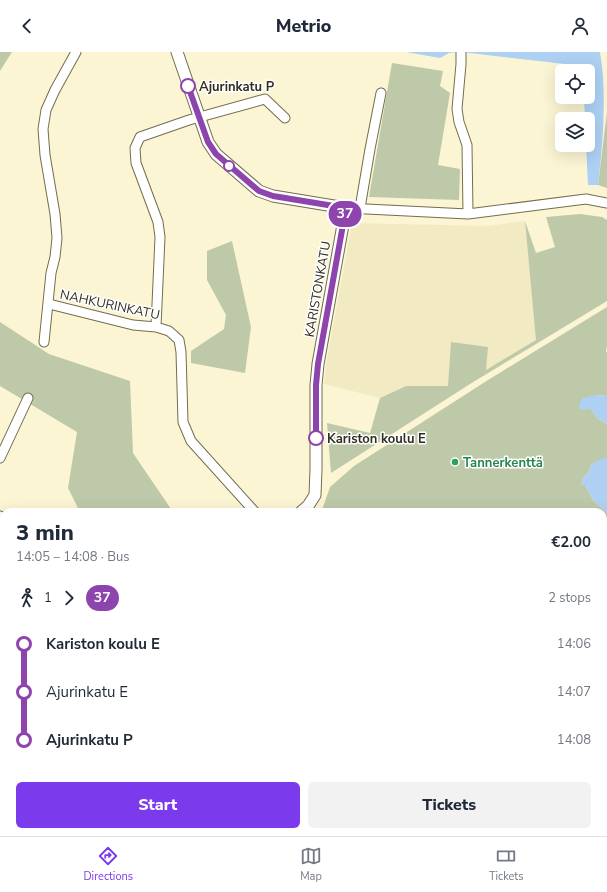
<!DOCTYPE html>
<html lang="en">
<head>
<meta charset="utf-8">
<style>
	:root { --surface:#fff; --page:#f2f2f3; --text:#1f2937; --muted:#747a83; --line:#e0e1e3; --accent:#7c3aed }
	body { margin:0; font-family:"Nunito Sans",sans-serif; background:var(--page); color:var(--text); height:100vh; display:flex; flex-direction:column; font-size:15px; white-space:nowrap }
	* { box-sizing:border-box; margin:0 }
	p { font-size:13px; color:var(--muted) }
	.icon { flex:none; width:22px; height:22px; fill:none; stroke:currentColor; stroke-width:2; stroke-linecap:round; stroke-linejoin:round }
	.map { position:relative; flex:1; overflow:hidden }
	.sheet { position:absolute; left:0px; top:456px; width:607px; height:328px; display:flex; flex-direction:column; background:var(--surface); border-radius:12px 12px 0 0; box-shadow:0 4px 16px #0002 }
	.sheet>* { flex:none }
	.badge { padding:0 8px; border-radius:13px; font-size:14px; line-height:26px }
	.buttons { position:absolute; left:555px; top:12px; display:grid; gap:8px }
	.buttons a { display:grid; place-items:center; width:40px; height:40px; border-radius:6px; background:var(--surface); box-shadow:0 4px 16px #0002; font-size:20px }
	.map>.badge { position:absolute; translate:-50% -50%; box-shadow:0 0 0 2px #fff }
	.legs { display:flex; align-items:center; gap:6px; height:44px; padding:0 16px; font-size:13px }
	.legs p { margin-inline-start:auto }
	.head { display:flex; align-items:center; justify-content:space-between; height:68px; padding:0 16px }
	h1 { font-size:22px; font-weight:800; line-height:30px }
	.action { display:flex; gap:8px; margin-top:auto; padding:8px 16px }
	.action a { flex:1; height:46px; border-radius:6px; background:var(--accent); color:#fff; font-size:16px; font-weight:800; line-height:46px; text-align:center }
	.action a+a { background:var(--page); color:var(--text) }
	ul { padding:0 16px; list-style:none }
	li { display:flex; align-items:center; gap:14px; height:48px; font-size:15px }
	li i { display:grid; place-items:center; width:6px; height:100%; margin:0 5px; background:currentColor }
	li i::after { content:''; width:10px; height:10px; margin:-5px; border:3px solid; border-radius:50%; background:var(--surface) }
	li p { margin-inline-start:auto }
	li:first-child i { background:linear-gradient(#0000 50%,currentColor 0) }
	li:last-child i { background:linear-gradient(currentColor 50%,#0000 0) }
	header { display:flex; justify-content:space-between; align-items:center; height:52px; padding:0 16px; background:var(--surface); font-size:18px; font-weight:800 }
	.dock { display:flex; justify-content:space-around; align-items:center; height:56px; border-top:1px solid var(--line); background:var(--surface); font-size:11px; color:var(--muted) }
	.dock a { display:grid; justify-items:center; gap:2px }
	.dock .active { color:var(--accent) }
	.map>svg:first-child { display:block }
	.built { fill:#f2eac3 }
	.green { fill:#bec9a9 }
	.water { fill:#add0f3 }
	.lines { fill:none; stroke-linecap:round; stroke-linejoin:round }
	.stream { stroke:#add0f3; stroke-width:3 }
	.minor-casing { stroke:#736d50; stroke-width:11 }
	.tertiary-casing { stroke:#736d50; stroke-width:13 }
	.minor { stroke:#fff; stroke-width:9 }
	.tertiary { stroke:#fff; stroke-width:11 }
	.line-1-casing { stroke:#fff; stroke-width:9 }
	.line-1 { stroke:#8e44ad; stroke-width:6 }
	.stop-1-dot { fill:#fff; stroke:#8e44ad; stroke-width:2 }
	.leisure-dot { fill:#2e9e5b; stroke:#fff; stroke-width:1.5 }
	.labels { text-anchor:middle; stroke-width:3; stroke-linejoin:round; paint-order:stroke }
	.stop-label { font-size:13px; font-weight:bold; fill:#302e21; stroke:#fff; text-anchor:start }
	.street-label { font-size:13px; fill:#302e21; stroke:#fff }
	.leisure-label { font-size:13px; font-weight:bold; fill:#27864d; stroke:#fff; text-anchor:start }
</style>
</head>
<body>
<header><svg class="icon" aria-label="back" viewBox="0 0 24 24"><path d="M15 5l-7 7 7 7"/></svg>Metrio<svg class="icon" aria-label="person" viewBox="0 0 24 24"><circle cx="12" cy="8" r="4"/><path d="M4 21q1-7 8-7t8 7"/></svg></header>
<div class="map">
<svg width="607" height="784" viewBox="0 0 607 784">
	<rect width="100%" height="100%" fill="#fbf5d4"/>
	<path class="built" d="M525,169l12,119 -51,30 -37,16h-43l-26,12 -56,-14 2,-19 26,-142 136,3z"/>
	<path class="green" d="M0,0h12l-12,19z
		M392,11l51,8 -3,15 10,7 -12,72 22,4 -1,31 -90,-3z
		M607,60v76l-9,-3z
		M580,162l22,3 5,3v81l-137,83 -139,89 -4,-50 43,10 10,-35 26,-12h42l3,-44 37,5 -2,23 50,-30 -11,-119 11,32 19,-6 -9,-30z
		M232,189l19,86 -6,46 -54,-10v-12l33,-22 2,-14 -19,-35v-29z
		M607,255v38l-1,7h1v44l-11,-1 -5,14 6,9 10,6v34l-15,6 -4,9 -5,5 -2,7h4l9,16 13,12v22l-4,-3v-20h-284l3,-2 8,-23 24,-21 134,-86z
		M0,270l49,32 81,27 3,72 40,59h-93l-12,-24 9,-56 -77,-46z
		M603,555l4,2v64l-4,-2z"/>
	<path class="water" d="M406,0h52l-9,1 -9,5z
		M461,0h139c7,39 3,91 -2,133h-10l-2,-40h2v-26h-3l-1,-22h4v-26h-6v-5z
		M596,343l11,1v28l-10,-6 -6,-9 -11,1 -1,-6 4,-6z
		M604,406h3v55l-13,-12 -9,-16h-4l2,-7 5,-5 4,-9z
		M603,480l4,3v74l-4,-2z"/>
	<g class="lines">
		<path class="stream" d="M0,702l4,-5"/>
		<defs>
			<path id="minor" d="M461,0v12l-4,45 2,13 8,23 1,69
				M346,156l122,6 118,-15 21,4
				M360,156l10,-59 11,-56
				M49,252l84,21 23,2 13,4 10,9 2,12 2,70 8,19 64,71
				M156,275l4,-90 -2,-15 -22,-59 -1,-15 5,-11 49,-17 76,-21 20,19
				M44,290l7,-69 4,-16 2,-19 -2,-24 -10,-59 -2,-26 3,-19 9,-20 21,-38
				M0,406l28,-60
				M0,464l4,6
				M603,724l4,-3
				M347,780l2,4
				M463,780l3,4
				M591,780l1,4
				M105,784v-4
				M223,784l7,-4"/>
			<path id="tertiary" d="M177,0l31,90 8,12 43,37 14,5 73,12 -28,156 -2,21v84l-1,26 -7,11 -7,6
				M0,661l4,-2
				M302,780l2,4"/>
		</defs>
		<use href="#minor" class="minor-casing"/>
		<use href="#tertiary" class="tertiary-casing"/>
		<use href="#minor" class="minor"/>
		<use href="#tertiary" class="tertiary"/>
	</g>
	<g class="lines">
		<defs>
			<path id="line-1" d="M188,34l20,56 8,12 43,37 14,5 73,12 -28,156 -2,21v53"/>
		</defs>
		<use href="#line-1" class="line-1-casing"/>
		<use href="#line-1" class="line-1"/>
	</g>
	<g class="stop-1-dot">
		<circle cx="188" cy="34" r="7"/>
		<circle cx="229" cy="114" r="5"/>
		<circle cx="316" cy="386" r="7"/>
	</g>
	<circle class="leisure-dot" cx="455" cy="410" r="4"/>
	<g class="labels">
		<g class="stop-label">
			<text x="199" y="39">Ajurinkatu P</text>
			<text x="327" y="391">Kariston koulu E</text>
		</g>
		<g class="street-label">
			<text transform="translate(317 237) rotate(-80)" y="5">KARISTONKATU</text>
			<text transform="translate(110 252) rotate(12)" y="5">NAHKURINKATU</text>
		</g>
		<g class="leisure-label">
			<text x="463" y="415">Tannerkenttä</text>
		</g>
	</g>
</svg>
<div class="buttons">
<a><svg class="icon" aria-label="locate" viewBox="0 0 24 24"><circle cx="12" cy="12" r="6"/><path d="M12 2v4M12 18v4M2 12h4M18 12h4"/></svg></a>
<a><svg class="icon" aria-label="layers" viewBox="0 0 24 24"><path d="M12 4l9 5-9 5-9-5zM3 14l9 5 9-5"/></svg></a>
</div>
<b class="badge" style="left:345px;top:162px;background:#8e44ad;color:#fff">37</b>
<section class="sheet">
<div class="head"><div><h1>3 min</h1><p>14:05 – 14:08 · Bus</p></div><b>€2.00</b></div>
<div class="legs"><svg class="icon" aria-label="walk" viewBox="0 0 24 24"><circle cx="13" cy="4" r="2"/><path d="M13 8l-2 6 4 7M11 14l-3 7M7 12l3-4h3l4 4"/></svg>1<svg class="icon" aria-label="forward" viewBox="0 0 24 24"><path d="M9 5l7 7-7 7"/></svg><b class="badge" style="background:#8e44ad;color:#fff">37</b><p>2 stops</p></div>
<ul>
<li><i style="color:#8e44ad"></i><b>Kariston koulu E</b><p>14:06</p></li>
<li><i style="color:#8e44ad"></i><span>Ajurinkatu E</span><p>14:07</p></li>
<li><i style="color:#8e44ad"></i><b>Ajurinkatu P</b><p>14:08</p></li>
</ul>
<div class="action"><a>Start</a><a>Tickets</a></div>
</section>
</div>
<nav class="dock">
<a class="active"><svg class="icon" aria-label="directions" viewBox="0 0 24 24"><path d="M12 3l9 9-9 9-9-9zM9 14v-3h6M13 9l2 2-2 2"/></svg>Directions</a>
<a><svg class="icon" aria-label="map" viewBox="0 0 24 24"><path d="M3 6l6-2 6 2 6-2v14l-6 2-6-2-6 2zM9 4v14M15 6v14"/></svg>Map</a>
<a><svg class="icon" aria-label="tickets" viewBox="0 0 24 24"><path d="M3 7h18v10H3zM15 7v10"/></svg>Tickets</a>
</nav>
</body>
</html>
